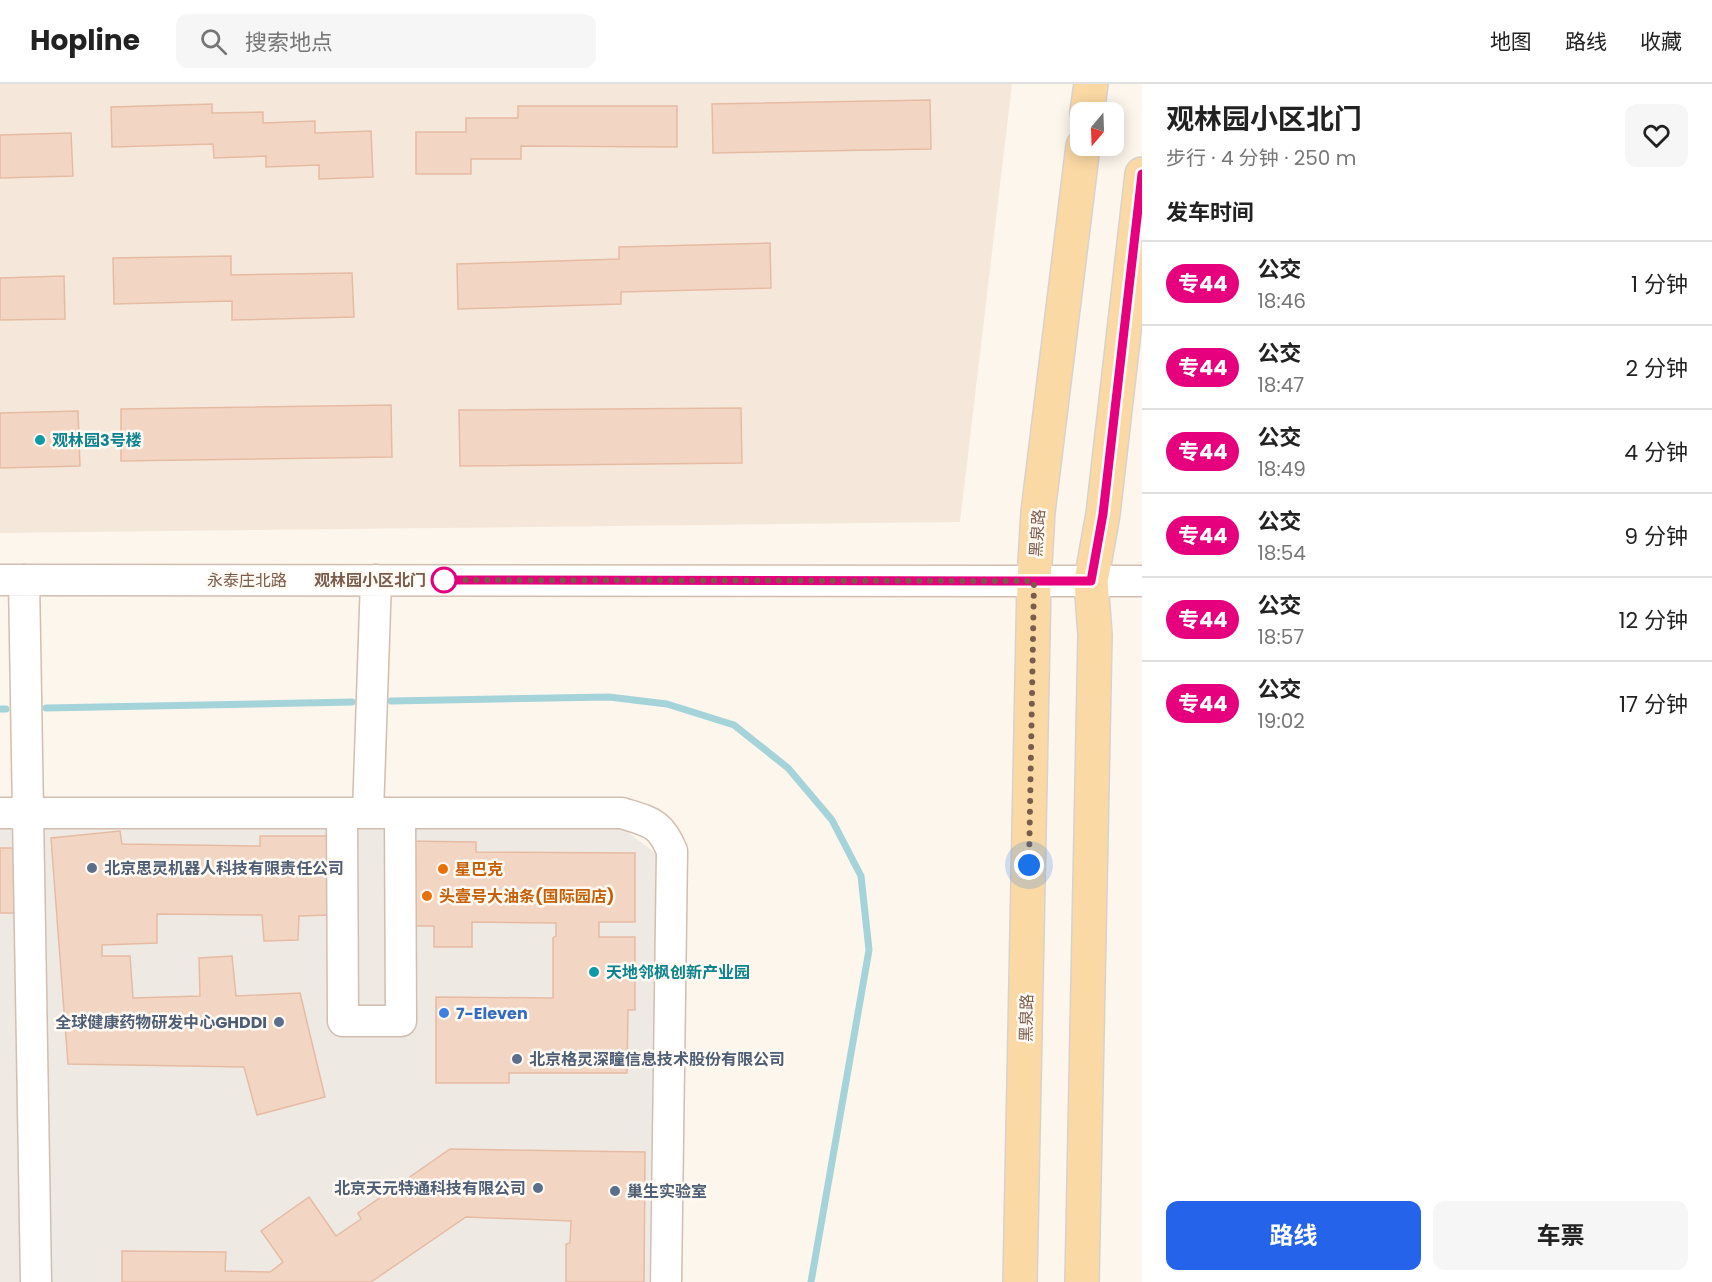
<!DOCTYPE html>
<html lang="zh">
<head>
<meta charset="utf-8">
<style>
	:root { --surface:#fff; --page:#f6f6f6; --text:#222; --muted:#767676; --line:#e0e0e0; --accent:#2563eb }
	body { margin:0; font-family:Poppins,"Noto Sans SC",sans-serif; background:var(--page); color:var(--text); height:100vh; display:flex; flex-direction:column; font-size:22px; white-space:nowrap }
	* { box-sizing:border-box; margin:0 }
	p { font-size:20px; color:var(--muted) }
	.icon { flex:none; width:33px; height:33px; fill:none; stroke:currentColor; stroke-width:2; stroke-linecap:round; stroke-linejoin:round }
	.map { position:relative; flex:1; overflow:hidden }
	.drawer { display:flex; flex-direction:column; background:var(--surface); width:570px }
	.drawer>* { flex:none }
	.badge { padding:0 12px; border-radius:20px; font-size:21px; line-height:39px }
	.needle { width:39px; rotate:199deg }
	.fabs { position:absolute; left:1070px; top:18px; display:grid; gap:12px }
	.fabs a { display:grid; place-items:center; width:54px; height:54px; border-radius:12px; background:var(--surface); box-shadow:0 3px 15px #0003; font-size:30px }
	.you { position:absolute; width:30px; height:30px; margin:-15px; border:4px solid #fff; border-radius:50%; background:#1a73e8; box-shadow:0 0 0 9px #1a73e833 }
	.map>.badge { position:absolute; translate:-50% -50%; box-shadow:0 0 0 3px #fff }
	h2 { padding:0 24px; font-size:22px; line-height:54px }
	.round { display:grid; place-items:center; flex:none; width:63px; height:63px; border-radius:12px; background:var(--page) }
	.overview { display:flex; align-items:center; justify-content:space-between; height:102px; padding:0 24px }
	h1 { font-size:28px; font-weight:700; line-height:45px }
	.button { display:flex; gap:12px; margin-top:auto; padding:12px 24px }
	.button a { flex:1; height:69px; border-radius:12px; background:var(--accent); color:#fff; font-size:24px; font-weight:700; line-height:69px; text-align:center }
	.button a+a { background:var(--page); color:var(--text) }
	ul { padding:0; list-style:none }
	li { display:flex; align-items:center; gap:18px; height:84px; padding:0 24px; border-top:2px solid var(--line) }
	li div { flex:1 }
	li b { display:block; font-size:22px }
	li em { font-style:normal }
	li .badge { min-width:66px; font-weight:700; text-align:center }
	header { display:flex; align-items:center; gap:36px; box-sizing:border-box; height:84px; padding:0 30px; background:var(--surface); border-bottom:2px solid var(--line) }
	header strong { font-size:28px }
	nav { display:flex; gap:33px; margin-inline-start:auto; font-size:21px }
	.search { width:420px; height:54px; background:var(--page); display:flex; align-items:center; gap:15px; box-sizing:border-box; padding:0 21px; border-radius:12px; color:var(--muted); font-size:22px }
	main { display:flex; flex:1; min-height:0 }
	.map>svg:first-child { display:block }
	.residential { fill:#f5e8da }
	.industrial { fill:#efe9e4 }
	.lines { fill:none; stroke-linecap:round; stroke-linejoin:round }
	.stream { stroke:#a5d3da; stroke-width:7 }
	.building { fill:#f3d5c3; stroke:#e6bba3; stroke-width:1.5 }
	.minor-casing { stroke:#d1beb0; stroke-width:33 }
	.major-casing { stroke:#dad1cd; stroke-width:36 }
	.minor { stroke:#fff; stroke-width:30 }
	.major { stroke:#fbd9a5; stroke-width:33 }
	.line-casing { stroke:#fff; stroke-width:14 }
	.line { stroke:#e6007e; stroke-width:9 }
	.walk { stroke:#7a5c4d; stroke-width:6; stroke-dasharray:0 10.8 }
	.culture-dot { fill:#0f9aa8; stroke:#fffaf3; stroke-width:2 }
	.stop-dot { fill:#fff; stroke:#e6007e; stroke-width:3 }
	.service-dot { fill:#5c6f8a; stroke:#fffaf3; stroke-width:2 }
	.food-dot { fill:#e8710a; stroke:#fffaf3; stroke-width:2 }
	.shop-dot { fill:#3f7fe0; stroke:#fffaf3; stroke-width:2 }
	.labels { text-anchor:middle; stroke-width:5; stroke-linejoin:round; paint-order:stroke }
	.culture-label { font-size:16px; font-weight:bold; fill:#0d838f; stroke:#fffaf3; text-anchor:start }
	.street-label { font-size:16px; fill:#7a5c4d; stroke:#fffaf3 }
	.stop-label { font-size:16px; font-weight:bold; fill:#7a5c4d; stroke:#fffaf3; text-anchor:end }
	.service-label { font-size:16px; font-weight:bold; fill:#4e5e75; stroke:#fffaf3; text-anchor:start }
	.food-label { font-size:16px; font-weight:bold; fill:#c56008; stroke:#fffaf3; text-anchor:start }
	.shop-label { font-size:16px; font-weight:bold; fill:#366cbe; stroke:#fffaf3; text-anchor:start }
</style>
</head>
<body>
<header>
<strong>Hopline</strong>
<div class="search"><svg class="icon" aria-label="search" viewBox="0 0 24 24"><circle cx="10" cy="10" r="6"/><path d="M15 15l6 6"/></svg>搜索地点</div>
<nav><a>地图</a><a>路线</a><a>收藏</a></nav>
</header>
<main>
<div class="map">
<svg width="1142" height="1198" viewBox="0 0 1142 1198">
	<rect width="100%" height="100%" fill="#fdf6ec"/>
	<path class="residential" d="M0,0h1012l-52,438 -960,11z"/>
	<path class="industrial" d="M622,744l35,26 -8,428h-649v-453z"/>
	<g class="lines">
		<path class="stream" d="M391,617l218,-4 58,7 67,21 54,43 44,52 29,56 8,74 -58,332
			M46,624l306,-6
			M0,625h6"/>
	</g>
	<path class="building" d="M930,16l1,49 -218,4 -1,-49z
		M212,20v9l51,-1v11l52,-2v12l56,-2 2,46 -54,2v-14l-53,2v-11l-52,2 -1,-14 -101,3 -1,-40z
		M518,22h159v41l-156,-1v13h-50v15h-55v-42h50v-14h52z
		M71,49l2,43 -73,2v-43z
		M770,159l1,45 -150,4v12l-163,5 -1,-45 162,-5v-12z
		M231,172v19l121,-2 2,44 -122,3v-19l-118,3 -1,-46z
		M64,192l1,43 -65,1v-42z
		M391,321l1,52 -271,4v-52z
		M741,324l1,55 -282,3 -1,-56z
		M78,327l2,55 -80,2v-55z
		M120,747l2,13 138,2v-10h69v79l-30,1 -1,24 -34,1 -2,-26 -105,-1v29l-55,2v11h28l3,42 67,-2 -1,-38 33,-2 4,40 64,-3 25,104 -68,18 -13,-48 -176,-3 -17,-226z
		M407,757l69,1v10l159,1v69h-36v15h36v73h-7l-1,63h-118v10h-73v-86l117,1v-60l3,-2v-13l-84,-1v25h-38v-21h-27z
		M0,764h16l-2,65h-14z
		M450,1065l195,3 -1,130h-78v-38l4,-1 1,-22 -105,-4 -95,65h-249v-31l104,1 -1,19 45,1 13,-10 -22,-31 48,-34 27,39 25,-17 -3,-6z"/>
	<g class="lines">
		<defs>
			<path id="minor" d="M0,496l1142,1
				M24,496l12,702
				M0,729h622c28,9 38,9 50,38l-6,431
				M342,729l1,208h58l-1,-208
				M368,729l8,-233"/>
			<path id="major" d="M1087,28l4,-28
				M1020,1198l14,-701 4,-69 45,-366
				M1082,1198l13,-647 -4,-54 12,-67 39,-340"/>
		</defs>
		<use href="#minor" class="minor-casing"/>
		<use href="#major" class="major-casing"/>
		<use href="#minor" class="minor"/>
		<use href="#major" class="major"/>
	</g>
	<g class="lines">
		<defs>
			<path id="line" d="M444,496l647,1 12,-67 39,-340"/>
		</defs>
		<use href="#line" class="line-casing"/>
		<use href="#line" class="line"/>
		<path class="walk" d="M444,496l590,1 -5,284"/>
	</g>
	<g class="culture-dot">
		<circle cx="40" cy="356" r="6"/>
		<circle cx="594" cy="888" r="6"/>
	</g>
	<circle class="stop-dot" cx="444" cy="496" r="12"/>
	<g class="service-dot">
		<circle cx="92" cy="784" r="6"/>
		<circle cx="279" cy="938" r="6"/>
		<circle cx="517" cy="975" r="6"/>
		<circle cx="538" cy="1104" r="6"/>
		<circle cx="615" cy="1107" r="6"/>
	</g>
	<g class="food-dot">
		<circle cx="443" cy="785" r="6"/>
		<circle cx="427" cy="812" r="6"/>
	</g>
	<circle class="shop-dot" cx="444" cy="929" r="6"/>
	<g class="labels">
		<g class="culture-label">
			<text x="52" y="362">观林园3号楼</text>
			<text x="606" y="894">天地邻枫创新产业园</text>
		</g>
		<g class="street-label">
			<text transform="translate(1037 449) rotate(-86)" y="6">黑泉路</text>
			<text x="247" y="502">永泰庄北路</text>
			<text transform="translate(1026 934) rotate(-89)" y="6">黑泉路</text>
		</g>
		<g class="stop-label">
			<text x="426" y="502">观林园小区北门</text>
		</g>
		<g class="service-label">
			<text x="104" y="790">北京思灵机器人科技有限责任公司</text>
			<text x="267" y="944" text-anchor="end">全球健康药物研发中心GHDDI</text>
			<text x="529" y="981">北京格灵深瞳信息技术股份有限公司</text>
			<text x="526" y="1110" text-anchor="end">北京天元特通科技有限公司</text>
			<text x="627" y="1113">巢生实验室</text>
		</g>
		<g class="food-label">
			<text x="455" y="791">星巴克</text>
			<text x="439" y="818">头壹号大油条(国际园店)</text>
		</g>
		<g class="shop-label">
			<text x="456" y="935">7-Eleven</text>
		</g>
	</g>
</svg>
<div class="fabs">
<a><svg class="needle" viewBox="-14 -14 28 28"><path d="M0-13l5 13h-10z" fill="#e53935"/><path d="M0 13l5-13h-10z" fill="#767676"/></svg></a>
</div>
<div class="you" style="left:1029px;top:781px"></div>
</div>
<section class="drawer">
<div class="overview"><div><h1>观林园小区北门</h1><p>步行 · 4 分钟 · 250 m</p></div><a class="round"><svg class="icon" aria-label="heart" viewBox="0 0 24 24"><path d="M12 20l-8-8c-3-5 5-10 8-4 3-6 11-1 8 4z"/></svg></a></div>
<h2>发车时间</h2>
<ul>
<li><span class="badge" style="background:#e6007e;color:#fff">专44</span><div><b>公交</b><p>18:46</p></div><em>1 分钟</em></li>
<li><span class="badge" style="background:#e6007e;color:#fff">专44</span><div><b>公交</b><p>18:47</p></div><em>2 分钟</em></li>
<li><span class="badge" style="background:#e6007e;color:#fff">专44</span><div><b>公交</b><p>18:49</p></div><em>4 分钟</em></li>
<li><span class="badge" style="background:#e6007e;color:#fff">专44</span><div><b>公交</b><p>18:54</p></div><em>9 分钟</em></li>
<li><span class="badge" style="background:#e6007e;color:#fff">专44</span><div><b>公交</b><p>18:57</p></div><em>12 分钟</em></li>
<li><span class="badge" style="background:#e6007e;color:#fff">专44</span><div><b>公交</b><p>19:02</p></div><em>17 分钟</em></li>
</ul>
<div class="button"><a>路线</a><a>车票</a></div>
</section>
</main>
</body>
</html>
